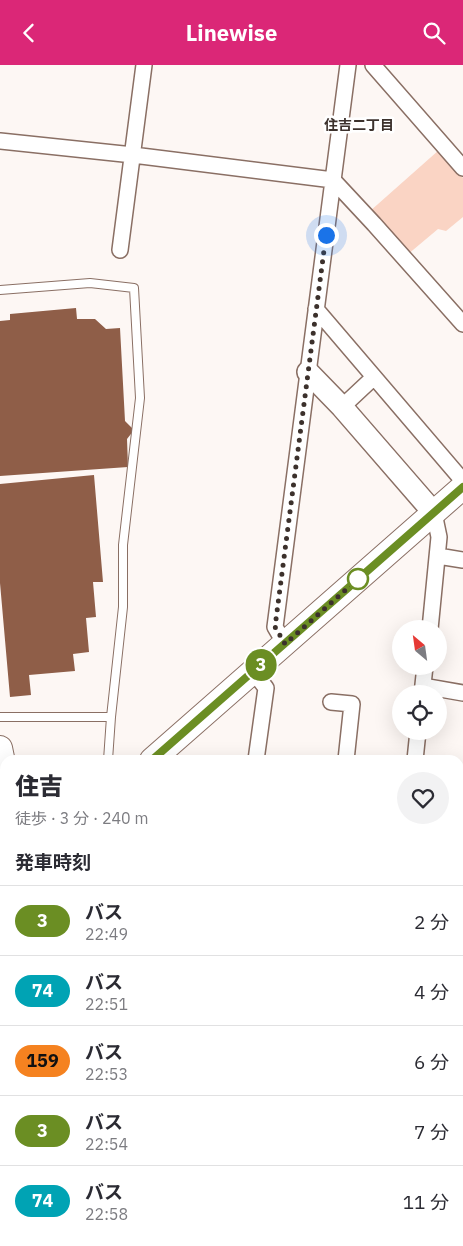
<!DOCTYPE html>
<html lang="ja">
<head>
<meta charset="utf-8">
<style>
	:root { --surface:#fff; --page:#f2f2f3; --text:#2b2b33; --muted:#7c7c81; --line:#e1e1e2; --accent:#db2777 }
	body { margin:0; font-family:"IBM Plex Sans","Noto Sans JP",sans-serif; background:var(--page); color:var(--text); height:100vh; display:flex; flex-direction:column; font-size:19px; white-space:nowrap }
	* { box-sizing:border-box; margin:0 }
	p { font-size:16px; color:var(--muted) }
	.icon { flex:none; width:28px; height:28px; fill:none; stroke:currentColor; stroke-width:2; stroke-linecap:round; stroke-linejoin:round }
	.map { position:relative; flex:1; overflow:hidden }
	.drawer { position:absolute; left:0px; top:690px; width:464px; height:491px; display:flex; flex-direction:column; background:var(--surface); border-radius:15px 15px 0 0; box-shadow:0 5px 20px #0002 }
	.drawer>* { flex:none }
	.badge { padding:0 10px; border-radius:16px; font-size:18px; line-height:32px }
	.needle { width:32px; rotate:331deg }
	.tools { position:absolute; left:392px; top:555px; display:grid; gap:10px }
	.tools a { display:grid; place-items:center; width:55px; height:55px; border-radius:50%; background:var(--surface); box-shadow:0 5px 20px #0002; font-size:25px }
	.you { position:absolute; width:25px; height:25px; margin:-12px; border:4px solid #fff; border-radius:50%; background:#1a73e8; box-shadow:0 0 0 8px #1a73e833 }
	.map>.badge { position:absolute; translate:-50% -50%; box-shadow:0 0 0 2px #fff }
	h2 { padding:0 15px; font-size:19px; line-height:45px }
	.round { display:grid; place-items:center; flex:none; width:52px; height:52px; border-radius:26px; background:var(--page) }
	.headline { display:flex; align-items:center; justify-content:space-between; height:85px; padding:0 15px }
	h1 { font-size:24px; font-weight:800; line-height:38px }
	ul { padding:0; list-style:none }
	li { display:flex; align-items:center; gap:15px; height:70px; padding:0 15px; border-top:1px solid var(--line) }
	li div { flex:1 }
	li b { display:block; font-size:19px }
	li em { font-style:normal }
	li .badge { min-width:55px; font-weight:700; text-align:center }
	header { display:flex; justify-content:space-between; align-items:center; height:65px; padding:0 15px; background:var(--accent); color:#fff; font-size:22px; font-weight:800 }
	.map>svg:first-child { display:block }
	.green { fill:#fad4c4 }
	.building { fill:#8f5e48 }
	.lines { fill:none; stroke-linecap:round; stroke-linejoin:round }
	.lane-casing { stroke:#8a6f64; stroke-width:10 }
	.street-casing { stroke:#8a6f64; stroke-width:18 }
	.secondary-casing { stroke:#8a6f64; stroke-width:24 }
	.primary-casing { stroke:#8a6f64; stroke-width:26 }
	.lane { stroke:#fff; stroke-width:8 }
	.street { stroke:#fff; stroke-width:15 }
	.secondary { stroke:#fff; stroke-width:21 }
	.primary { stroke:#fff; stroke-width:24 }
	.line-casing { stroke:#fff; stroke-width:11 }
	.line { stroke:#6b8e23; stroke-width:8 }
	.walk { stroke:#3c312c; stroke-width:5; stroke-dasharray:0 9 }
	.stop-dot { fill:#fff; stroke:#6b8e23; stroke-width:2.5 }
	.labels { text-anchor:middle; stroke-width:5; stroke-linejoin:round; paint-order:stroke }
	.neighbourhood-label { font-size:14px; font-weight:bold; fill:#3c312c; stroke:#fff }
</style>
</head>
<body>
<header><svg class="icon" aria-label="back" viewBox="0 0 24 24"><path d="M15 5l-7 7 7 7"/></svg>Linewise<svg class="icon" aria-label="search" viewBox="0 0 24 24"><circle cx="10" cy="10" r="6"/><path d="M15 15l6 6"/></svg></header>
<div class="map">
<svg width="463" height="1181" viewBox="0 0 463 1181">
	<rect width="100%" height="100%" fill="#fdf7f4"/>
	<path class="green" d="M439,85l24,28v39l-17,14 -8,-2 -31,26 -38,-43z"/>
	<path class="building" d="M76,243l1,11h18l11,10 14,-1 5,93 9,9 -7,9 1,28 -128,9v-155l10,-1v-6z
		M94,410l9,107h-10l3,35 -10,1 3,34 -16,2 2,17 -46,4 2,20 -21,2 -10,-114v-99z"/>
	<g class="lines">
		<defs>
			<path id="lane" d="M0,225l90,-7 44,5 6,110 -17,147v62l-12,110 -3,43
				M0,652h111"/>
			<path id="street" d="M373,0l90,103
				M0,76l133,14 200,25 41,44 89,100
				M120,185l24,-185
				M316,244l147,172
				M342,342l31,-29
				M438,491l25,4
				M430,564l9,-92 -5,-24
				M285,579l-10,-17 73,-562
				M253,606l13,17 -10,72
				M423,621l40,7
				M422,629l3,-28
				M331,637l21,2 -6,56
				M415,695l3,-29
				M459,998l4,1
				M0,1119l5,1
				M368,1176l44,5
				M198,1181l1,-5"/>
			<path id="secondary" d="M308,307l34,35 92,106
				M459,823l4,1"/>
			<path id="primary" d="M0,683l5,24
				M152,695l311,-273
				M0,741l5,20
				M0,816l5,18
				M0,857l5,17
				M101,1176l2,5
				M138,1176l1,5"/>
		</defs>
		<use href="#lane" class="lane-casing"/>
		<use href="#street" class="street-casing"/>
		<use href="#secondary" class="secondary-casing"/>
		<use href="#primary" class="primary-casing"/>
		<use href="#lane" class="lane"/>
		<use href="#street" class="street"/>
		<use href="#secondary" class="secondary"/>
		<use href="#primary" class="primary"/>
	</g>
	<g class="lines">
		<defs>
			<path id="line" d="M152,695l311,-273"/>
		</defs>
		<use href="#line" class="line-casing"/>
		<use href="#line" class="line"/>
		<path class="walk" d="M326,170l-51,392 10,17 74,-66 -1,1"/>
	</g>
	<circle class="stop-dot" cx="358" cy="514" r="10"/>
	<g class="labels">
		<g class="neighbourhood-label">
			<text x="359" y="65">住吉二丁目</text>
		</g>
	</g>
</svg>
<div class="tools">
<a><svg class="needle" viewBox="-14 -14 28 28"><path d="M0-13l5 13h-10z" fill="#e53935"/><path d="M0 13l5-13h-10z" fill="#7c7c81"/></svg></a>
<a><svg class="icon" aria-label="locate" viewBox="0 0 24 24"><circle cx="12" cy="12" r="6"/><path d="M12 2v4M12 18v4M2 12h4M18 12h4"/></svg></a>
</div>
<div class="you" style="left:326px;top:170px"></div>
<b class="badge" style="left:261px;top:600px;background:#6b8e23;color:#fff">3</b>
<section class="drawer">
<div class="headline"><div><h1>住吉</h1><p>徒歩 · 3 分 · 240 m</p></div><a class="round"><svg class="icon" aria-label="heart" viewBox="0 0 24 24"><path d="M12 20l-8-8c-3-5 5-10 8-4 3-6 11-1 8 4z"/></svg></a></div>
<h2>発車時刻</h2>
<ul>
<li><span class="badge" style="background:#6b8e23;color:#fff">3</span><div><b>バス</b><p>22:49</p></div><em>2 分</em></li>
<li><span class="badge" style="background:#00a3b4;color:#fff">74</span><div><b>バス</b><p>22:51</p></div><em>4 分</em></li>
<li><span class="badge" style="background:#f58220;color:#111">159</span><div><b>バス</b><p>22:53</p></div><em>6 分</em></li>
<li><span class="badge" style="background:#6b8e23;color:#fff">3</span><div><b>バス</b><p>22:54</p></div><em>7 分</em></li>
<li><span class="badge" style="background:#00a3b4;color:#fff">74</span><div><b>バス</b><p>22:58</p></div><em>11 分</em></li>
</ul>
</section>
</div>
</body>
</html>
